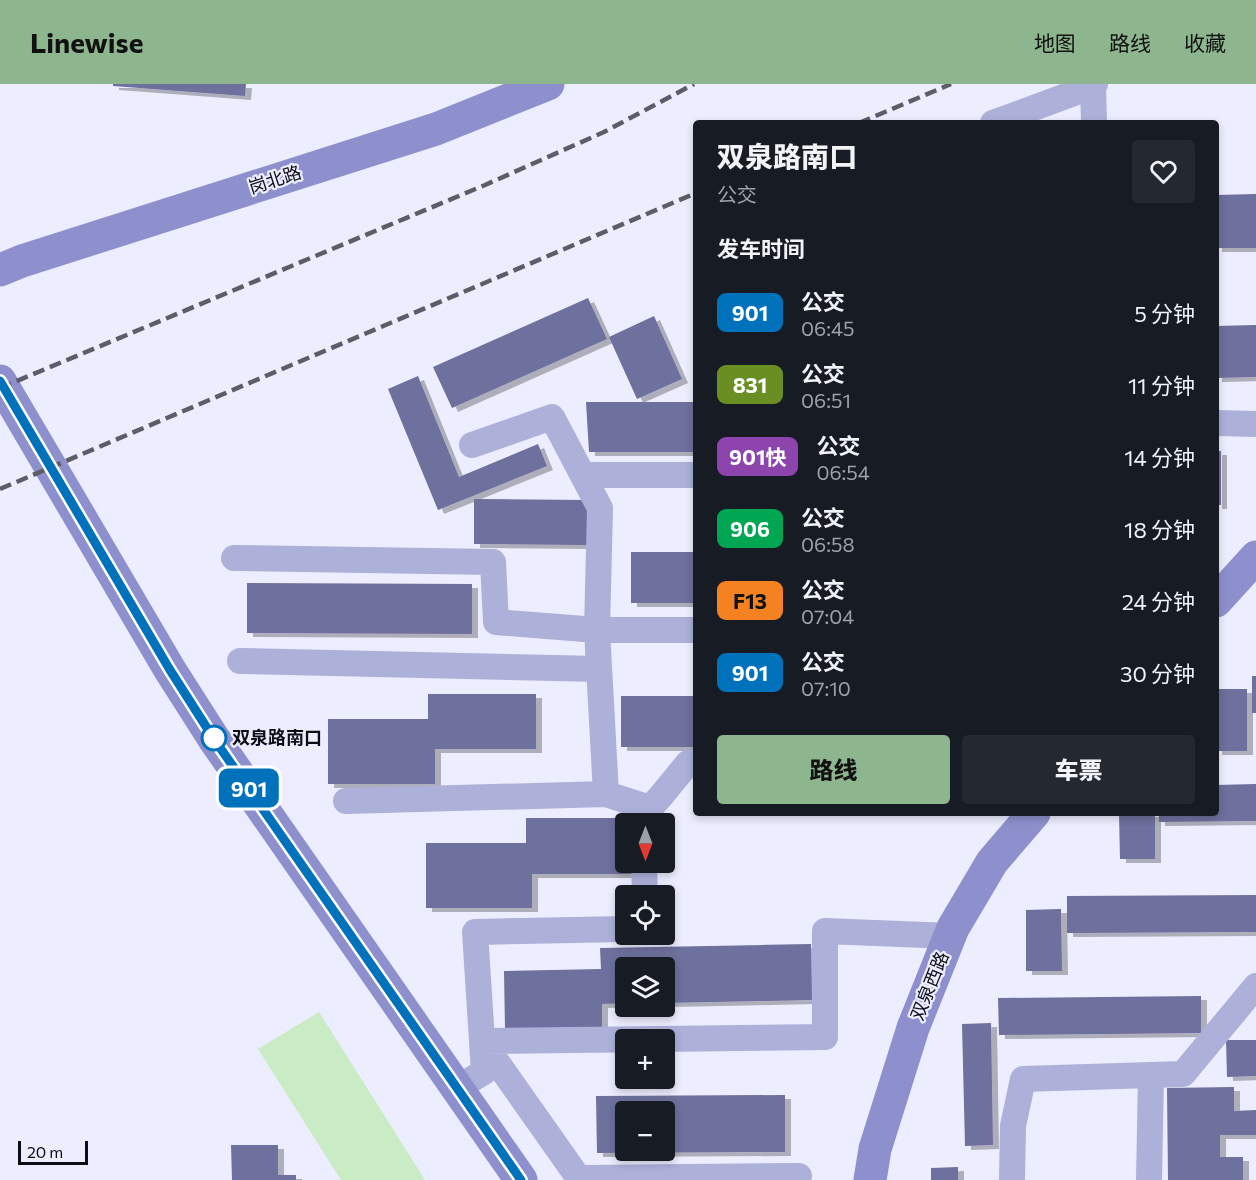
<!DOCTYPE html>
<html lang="zh">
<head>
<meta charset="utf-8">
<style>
	:root { --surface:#171b24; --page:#242831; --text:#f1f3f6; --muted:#9ea1a6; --accent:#8db58e }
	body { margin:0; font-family:Commissioner,"Noto Sans SC",sans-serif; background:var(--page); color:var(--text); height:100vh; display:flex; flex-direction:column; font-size:22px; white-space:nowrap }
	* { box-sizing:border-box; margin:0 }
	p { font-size:20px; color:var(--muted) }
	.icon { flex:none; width:33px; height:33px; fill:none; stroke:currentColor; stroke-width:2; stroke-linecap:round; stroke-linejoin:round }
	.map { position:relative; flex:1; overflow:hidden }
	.panel { position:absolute; left:693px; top:36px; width:526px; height:696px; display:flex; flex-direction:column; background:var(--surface); border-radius:6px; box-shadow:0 3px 9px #0003 }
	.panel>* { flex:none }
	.badge { padding:0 12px; border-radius:9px; font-size:21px; line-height:39px }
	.needle { width:39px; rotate:180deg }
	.buttons { position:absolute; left:615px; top:729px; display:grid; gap:12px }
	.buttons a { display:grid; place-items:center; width:60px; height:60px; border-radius:6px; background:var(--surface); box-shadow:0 3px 9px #0003; font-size:30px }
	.scale { position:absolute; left:18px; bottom:15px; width:70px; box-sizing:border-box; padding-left:6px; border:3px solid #0d0d15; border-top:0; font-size:16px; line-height:21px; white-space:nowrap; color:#0d0d15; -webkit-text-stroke:4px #ecedfe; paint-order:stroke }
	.map>.badge { position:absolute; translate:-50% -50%; box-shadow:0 0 0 3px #fff }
	h2 { padding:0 24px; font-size:22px; line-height:54px }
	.round { display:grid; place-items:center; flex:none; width:63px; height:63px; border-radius:6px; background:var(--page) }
	.overview { display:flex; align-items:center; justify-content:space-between; height:102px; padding:0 24px }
	h1 { font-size:28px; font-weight:800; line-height:45px }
	.primary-button { display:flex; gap:12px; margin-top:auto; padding:12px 24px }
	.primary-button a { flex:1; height:69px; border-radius:6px; background:var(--accent); color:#111; font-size:24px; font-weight:800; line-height:69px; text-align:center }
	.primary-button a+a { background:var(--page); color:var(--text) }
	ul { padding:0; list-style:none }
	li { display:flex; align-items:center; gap:18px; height:72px; padding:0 24px }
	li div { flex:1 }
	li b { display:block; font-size:22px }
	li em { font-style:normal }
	li .badge { min-width:66px; font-weight:700; text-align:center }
	header { display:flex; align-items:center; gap:36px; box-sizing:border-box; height:84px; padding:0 30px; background:var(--accent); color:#111 }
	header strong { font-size:28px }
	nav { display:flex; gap:33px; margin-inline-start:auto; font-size:21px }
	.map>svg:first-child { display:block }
	.green { fill:#c9ecc5 }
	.building { fill:#6e6f9d; fill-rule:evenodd; filter:url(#shadow) }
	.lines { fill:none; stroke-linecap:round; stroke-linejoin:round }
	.street { stroke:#adb0d9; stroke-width:26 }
	.secondary { stroke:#8e90cd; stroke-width:33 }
	.rail { stroke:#5d5d68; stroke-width:4.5; stroke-dasharray:12 6; stroke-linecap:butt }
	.line-casing { stroke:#fff; stroke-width:14 }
	.line { stroke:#0072bc; stroke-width:9 }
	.stop-dot { fill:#fff; stroke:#0072bc; stroke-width:3 }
	.labels { text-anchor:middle; stroke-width:4.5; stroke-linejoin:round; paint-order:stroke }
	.street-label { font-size:18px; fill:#0d0d15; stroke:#ecedfe }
	.stop-label { font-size:18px; font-weight:bold; fill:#0d0d15; stroke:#ecedfe; text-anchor:start }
</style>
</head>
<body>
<header>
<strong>Linewise</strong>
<nav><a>地图</a><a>路线</a><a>收藏</a></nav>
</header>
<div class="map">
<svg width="1256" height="1096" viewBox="0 0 1256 1096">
	<defs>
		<filter id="shadow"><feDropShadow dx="6" dy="4" stdDeviation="0" flood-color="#0004"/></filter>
	</defs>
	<rect width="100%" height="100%" fill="#ecedfe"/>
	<path class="green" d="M319,928l106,168h-84l-83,-131z"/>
	<path class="building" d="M113,0h133l-1,12 -132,-10z
		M1256,110v54h-40v-53z
		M588,214l19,41 -155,69 -19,-41z
		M654,232l28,63 -45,20 -28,-62z
		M1256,241v52l-40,1v-52z
		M418,292l41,101 79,-33 9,22 -109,44 -50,-121z
		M586,318h110v50h-107z
		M1216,367h5v54h-5z
		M474,415l113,1v45l-113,-1z
		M631,468h65v51h-65z
		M247,499l225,1v50l-225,-1z
		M1252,592h4v37h-4z
		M1216,605h31v62h-31z
		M428,610h108v55h-101v35h-107v-65h100z
		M621,612h75v51h-75z
		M1256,700v37l-97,1v-9h57v-28z
		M1119,729h36v46h-35z
		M526,734h108v6h-8v38h8v12h-102v34h-106v-65h100z
		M1256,811v37l-189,1v-37z
		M1061,825l1,62h-36v-61z
		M811,860l1,56 -148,3v-35h-38v35l-24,1v23l-97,2 -1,-58 97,-2 -1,-21z
		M1201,912v37l-202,2 -1,-37z
		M991,939l2,122 -28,1 -3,-122z
		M1226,956h30v36l-29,1z
		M1234,1003v24l22,-1v25h-36v22h23v23h-75l-1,-92z
		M785,1011v57l-188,1 -1,-57zM626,1028h38v38h-38z
		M231,1061h47v30h18v5h-64z
		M958,1083v13h-27v-12z"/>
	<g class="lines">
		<path class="street" d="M1093,2l1,37
			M993,39l100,-37 2,-2
			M1216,339l40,1
			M583,391h113
			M234,474l259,4 3,60 101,8 3,-122 -48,-91 -80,28
			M240,577l359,8
			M606,710l-9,-164h99
			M346,717l260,-7 44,14
			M644,738v-7l17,-19 27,-33h8
			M644,778l1,34
			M457,1004l27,-16 -9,-140 151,-3
			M580,1096l-98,-139 343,-4v-106l125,5
			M583,1096l4,-2 212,-2
			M1012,1096l1,-54 10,-47 160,-5 73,-88
			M1149,1096l2,-105"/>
		<path class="secondary" d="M0,186l22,-9 414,-132 112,-45
			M0,297l170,289 44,69 307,441
			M1216,517l40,-44
			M870,1096l5,-31 38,-121 40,-100 39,-66 42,-49"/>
		<path class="rail" d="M859,39l92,-39
			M0,304l485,-203 119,-53 90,-48
			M0,405l696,-296"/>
	</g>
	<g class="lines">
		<defs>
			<path id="line" d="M0,297l170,289 44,69 307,441"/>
		</defs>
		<use href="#line" class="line-casing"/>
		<use href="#line" class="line"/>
	</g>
	<circle class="stop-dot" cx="214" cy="654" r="12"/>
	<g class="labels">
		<g class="street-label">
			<text transform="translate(275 96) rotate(-18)" y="6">岗北路</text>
			<text transform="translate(930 902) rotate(-68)" y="6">双泉西路</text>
		</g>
		<g class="stop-label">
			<text x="232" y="660">双泉路南口</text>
		</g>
	</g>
</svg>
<div class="buttons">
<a><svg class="needle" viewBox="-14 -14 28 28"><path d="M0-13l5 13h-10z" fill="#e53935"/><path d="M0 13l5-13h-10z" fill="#9ea1a6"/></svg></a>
<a><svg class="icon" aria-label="locate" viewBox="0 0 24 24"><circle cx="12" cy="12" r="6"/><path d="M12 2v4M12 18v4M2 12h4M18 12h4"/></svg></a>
<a><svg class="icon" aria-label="layers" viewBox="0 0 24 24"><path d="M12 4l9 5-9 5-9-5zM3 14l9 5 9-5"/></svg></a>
<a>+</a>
<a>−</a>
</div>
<div class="scale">20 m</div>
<b class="badge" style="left:249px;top:704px;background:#0072bc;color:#fff">901</b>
<section class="panel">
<div class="overview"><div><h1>双泉路南口</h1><p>公交</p></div><a class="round"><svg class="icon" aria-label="heart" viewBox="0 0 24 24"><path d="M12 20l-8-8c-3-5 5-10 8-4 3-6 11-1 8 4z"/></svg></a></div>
<h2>发车时间</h2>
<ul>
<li><span class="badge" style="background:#0072bc;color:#fff">901</span><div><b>公交</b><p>06:45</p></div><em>5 分钟</em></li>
<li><span class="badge" style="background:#6b8e23;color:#fff">831</span><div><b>公交</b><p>06:51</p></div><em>11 分钟</em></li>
<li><span class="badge" style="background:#8e44ad;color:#fff">901快</span><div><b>公交</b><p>06:54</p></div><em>14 分钟</em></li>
<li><span class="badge" style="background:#00a651;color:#fff">906</span><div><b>公交</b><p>06:58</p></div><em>18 分钟</em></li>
<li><span class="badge" style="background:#f58220;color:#111">F13</span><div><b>公交</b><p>07:04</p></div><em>24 分钟</em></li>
<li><span class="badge" style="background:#0072bc;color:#fff">901</span><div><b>公交</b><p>07:10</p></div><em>30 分钟</em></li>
</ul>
<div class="primary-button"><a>路线</a><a>车票</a></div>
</section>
</div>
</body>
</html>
